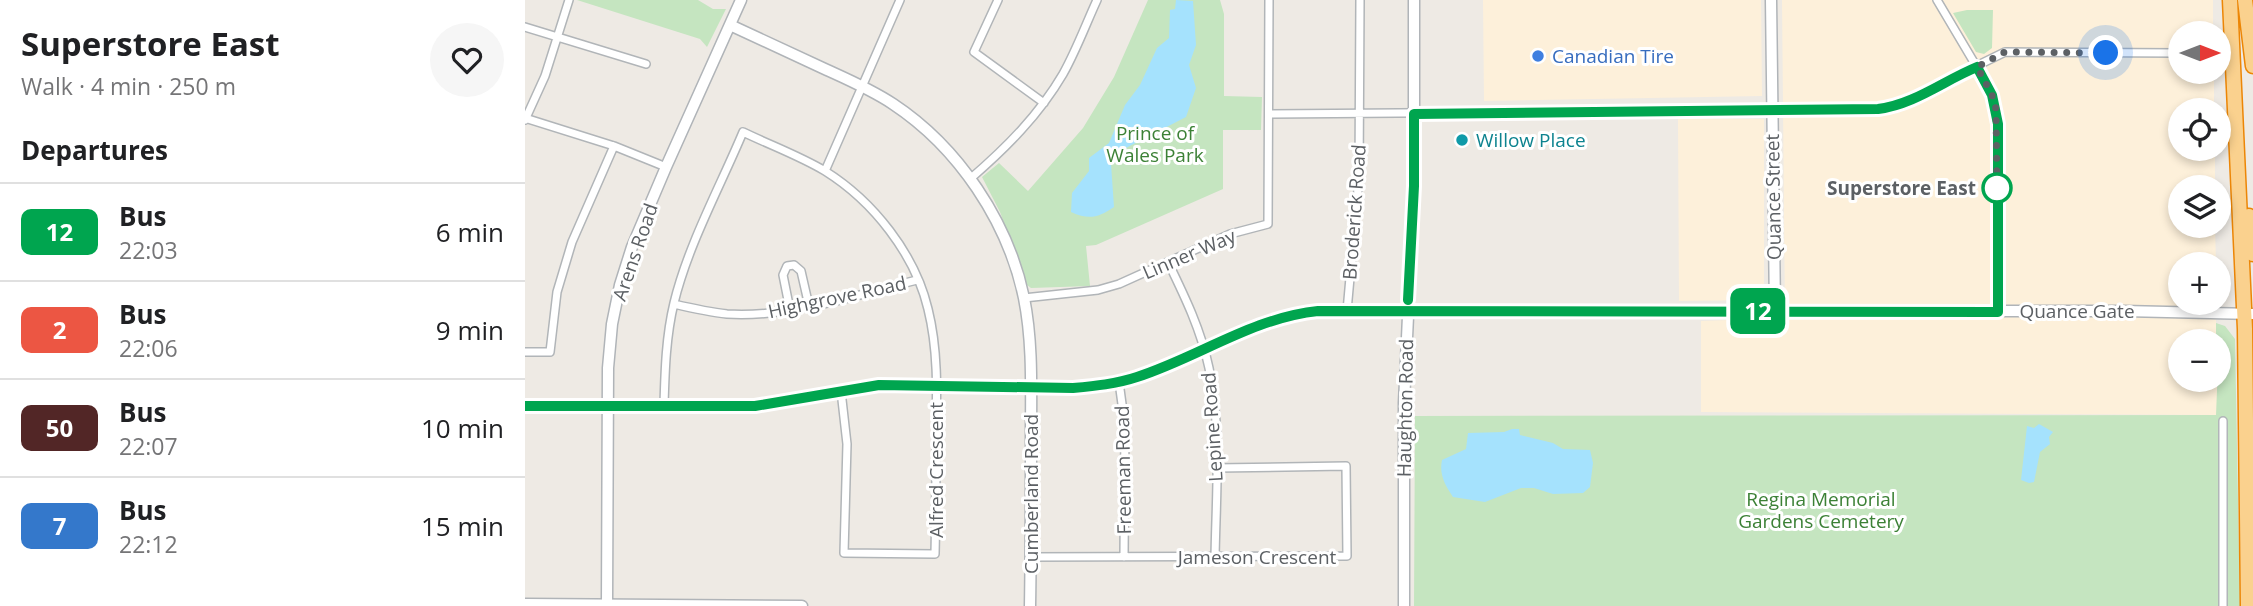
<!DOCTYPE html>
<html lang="en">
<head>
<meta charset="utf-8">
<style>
	:root { --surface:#fff; --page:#f6f6f6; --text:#202124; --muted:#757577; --line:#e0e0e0 }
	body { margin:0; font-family:"Open Sans",sans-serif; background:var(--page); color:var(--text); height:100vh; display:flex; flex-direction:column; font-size:26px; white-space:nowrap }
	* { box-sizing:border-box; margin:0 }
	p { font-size:23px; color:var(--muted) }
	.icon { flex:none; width:38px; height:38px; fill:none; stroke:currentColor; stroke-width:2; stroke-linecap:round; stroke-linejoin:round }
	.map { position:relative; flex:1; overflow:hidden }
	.side { display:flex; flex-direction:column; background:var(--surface); width:525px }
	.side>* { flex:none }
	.badge { padding:0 14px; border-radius:10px; font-size:24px; line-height:46px }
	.needle { width:46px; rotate:90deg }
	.controls { position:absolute; left:1643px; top:21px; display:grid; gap:14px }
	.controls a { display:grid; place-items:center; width:63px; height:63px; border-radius:50%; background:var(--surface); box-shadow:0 4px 10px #0003; font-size:35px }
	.you { position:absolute; width:35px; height:35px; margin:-18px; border:5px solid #fff; border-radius:50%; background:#1a73e8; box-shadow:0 0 0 10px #1a73e833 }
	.map>.badge { position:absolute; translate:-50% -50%; box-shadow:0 0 0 4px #fff }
	h2 { padding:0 21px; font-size:26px; line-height:63px }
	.round { display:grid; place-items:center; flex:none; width:74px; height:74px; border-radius:37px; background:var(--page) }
	.summary { display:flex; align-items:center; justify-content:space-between; height:119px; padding:0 21px }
	h1 { font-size:33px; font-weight:700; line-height:52px }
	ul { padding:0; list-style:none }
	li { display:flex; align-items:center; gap:21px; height:98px; padding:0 21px; border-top:2px solid var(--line) }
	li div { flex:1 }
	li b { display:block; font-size:26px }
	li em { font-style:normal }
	li .badge { min-width:77px; font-weight:700; text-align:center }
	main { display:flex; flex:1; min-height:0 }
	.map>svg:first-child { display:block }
	.commercial { fill:#fdf0da }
	.green { fill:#c5e5c0 }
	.water { fill:#a5e2fd }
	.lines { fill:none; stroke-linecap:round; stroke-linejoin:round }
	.street-casing { stroke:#b1b5b8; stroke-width:10 }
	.secondary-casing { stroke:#b0b4b8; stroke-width:13 }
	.highway-casing { stroke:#ec8606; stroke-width:17 }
	.street { stroke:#fff; stroke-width:7 }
	.secondary { stroke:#fff; stroke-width:10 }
	.highway { stroke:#fad18e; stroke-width:14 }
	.line-casing { stroke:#fff; stroke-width:16 }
	.line { stroke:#00a54f; stroke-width:10 }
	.walk { stroke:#5c6064; stroke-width:7; stroke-dasharray:0 12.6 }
	.shop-dot { fill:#3f7fe0; stroke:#fff; stroke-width:2.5 }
	.culture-dot { fill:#0f9aa8; stroke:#fff; stroke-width:2.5 }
	.stop-dot { fill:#fff; stroke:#00a54f; stroke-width:3.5 }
	.labels { text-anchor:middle; stroke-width:6; stroke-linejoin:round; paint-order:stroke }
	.shop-label { font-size:19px; fill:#366cbe; stroke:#fff; text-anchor:start }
	.park-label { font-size:19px; fill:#3c8136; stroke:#fff }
	.culture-label { font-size:19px; fill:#0d838f; stroke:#fff; text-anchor:start }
	.stop-label { font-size:19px; font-weight:bold; fill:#5c6064; stroke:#fff; text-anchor:end }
	.street-label { font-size:19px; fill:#5c6064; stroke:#fff }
</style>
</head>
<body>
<main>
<section class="side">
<div class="summary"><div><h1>Superstore East</h1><p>Walk · 4 min · 250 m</p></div><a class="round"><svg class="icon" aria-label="heart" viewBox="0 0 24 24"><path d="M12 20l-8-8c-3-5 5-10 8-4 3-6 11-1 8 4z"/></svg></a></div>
<h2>Departures</h2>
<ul>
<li><span class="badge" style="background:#00a54f;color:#fff">12</span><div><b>Bus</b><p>22:03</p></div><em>6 min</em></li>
<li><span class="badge" style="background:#ec5643;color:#fff">2</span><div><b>Bus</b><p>22:06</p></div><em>9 min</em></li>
<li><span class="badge" style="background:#522626;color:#fff">50</span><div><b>Bus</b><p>22:07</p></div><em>10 min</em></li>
<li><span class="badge" style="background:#3478cb;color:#fff">7</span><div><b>Bus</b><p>22:12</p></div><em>15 min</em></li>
</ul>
</section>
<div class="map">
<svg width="1728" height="606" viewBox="0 0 1728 606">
	<rect width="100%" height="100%" fill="#eeeae4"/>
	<path class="commercial" d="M958,0h278l1,96 -278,5z
		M1257,0h431v33h-32v39h33v38h-33v39h34v38h-34v39h34l1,38h-35v39h35v38h-35v39h36v35l-516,-3v-91l84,-3z
		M1153,119h86v181l-85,1z"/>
	<path class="green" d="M52,0h121l15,9h13l-19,38 -7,-8z
		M623,0h72l4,14v82l38,1 -1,33h-38v59l-127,56 -10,1 4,40 -59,2 -4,-3 -27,-73 -18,-35 17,-14 29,28 55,-63 31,-51z
		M1442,10h26l-1,38 -8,6 -8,-2 -23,-39z
		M1691,323l9,3 10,13 5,267h-826l1,-190 801,-1 3,-74h-3z"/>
	<path class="water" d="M651,0l17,1 3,44 -7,20 7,23 -10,29 -66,34 -9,13 3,43c-16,11 -25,13 -43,5l1,-19 17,-22v-13l20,-15 16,-38 15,-20 17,-37 12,-10 1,-28 5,-1z
		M1514,424l14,8 -4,5 1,7 -10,8 -6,30 -5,1 -8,-3 6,-54 7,2z
		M987,429h7l1,6 33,8 10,6 27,1 3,13 -3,24 -7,6 -30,1 -19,-6h-13l-36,14 -32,-5c-8,-12 -14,-22 -11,-37l24,-11 2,-16 36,-1z"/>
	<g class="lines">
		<defs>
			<path id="street" d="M473,0l-24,52 70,51
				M1412,0l51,86 8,23 2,202
				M0,27l121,37
				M744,114l609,-5 17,-2 21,-8 42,-24 47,-23 176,1
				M0,118l89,28 52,21
				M0,120l20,-44 24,-76
				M300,171l75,-171
				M445,179c36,-31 69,-64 93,-105 13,-23 23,-50 34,-74
				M643,262c17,35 33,68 41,106 13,62 7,127 6,190
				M499,298l74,-8 21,-6 111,-50 38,-10 1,-224
				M149,304c17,4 34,8 53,10 63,4 129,-19 190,-34
				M265,310l-7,-35 4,-9 7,-1 7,6 8,35
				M822,311l12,-133 1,-178
				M0,352h25l7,-60 15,-50 42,-96
				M594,382l6,44 -1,131
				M139,405c1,-35 2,-69 10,-102 14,-58 46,-116 69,-171 27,13 57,24 82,39 48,30 90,83 103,138 10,40 9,81 8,122 0,41 0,82 -1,123l-91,-1 3,-109 -6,-53
				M1698,421v185
				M506,557l316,-1 -1,-90 -130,2"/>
			<path id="secondary" d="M1246,0l4,311
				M205,25c32,15 64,30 97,45 22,10 45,20 66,34 65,43 115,117 131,194 9,45 7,92 7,138 0,57 0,113 -1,170
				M0,406h230l124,-21 194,3c22,-2 43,-4 64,-11 62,-20 114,-59 181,-66h806l129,3
				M0,604l277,2
				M82,606l1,-238 4,-44 8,-39 12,-38 34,-80 75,-167
				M879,606v-203l10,-217v-186"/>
			<path id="highway" d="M1705,0l15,329 3,277
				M1720,0l8,66
				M1724,216l4,38"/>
		</defs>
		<use href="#street" class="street-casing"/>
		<use href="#secondary" class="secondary-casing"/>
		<use href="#highway" class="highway-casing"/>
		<use href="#street" class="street"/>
		<use href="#secondary" class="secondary"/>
		<use href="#highway" class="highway"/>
	</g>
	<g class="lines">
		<defs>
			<path id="line" d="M0,406h230l124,-21 194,3c22,-2 43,-4 64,-11 62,-20 115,-59 181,-66l680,1v-188l-6,-29 -15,-28c-34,14 -62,37 -99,42l-464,5v72l-6,114"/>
		</defs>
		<use href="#line" class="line-casing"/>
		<use href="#line" class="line"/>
		<path class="walk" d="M1472,188v4l-1,-83 -4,-14 -15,-28 28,-15 101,1"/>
	</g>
	<circle class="shop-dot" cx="1013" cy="56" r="7"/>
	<circle class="culture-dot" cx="937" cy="140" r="7"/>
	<circle class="stop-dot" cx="1472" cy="188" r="14"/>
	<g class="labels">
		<g class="shop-label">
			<text x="1027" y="63">Canadian Tire</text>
		</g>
		<g class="park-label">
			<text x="630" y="140">Prince of<tspan x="630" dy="22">Wales Park</tspan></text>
			<text x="1296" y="506">Regina Memorial<tspan x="1296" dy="22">Gardens Cemetery</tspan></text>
		</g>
		<g class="culture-label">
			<text x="951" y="147">Willow Place</text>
		</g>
		<g class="stop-label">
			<text x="1451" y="195">Superstore East</text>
		</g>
		<g class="street-label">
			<text transform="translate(1248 197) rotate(-91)" y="7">Quance Street</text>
			<text transform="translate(829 212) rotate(-86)" y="7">Broderick Road</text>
			<text transform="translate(110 252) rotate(-71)" y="7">Arens Road</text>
			<text transform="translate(664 254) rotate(-23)" y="7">Linner Way</text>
			<text transform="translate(312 297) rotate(-12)" y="7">Highgrove Road</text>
			<text x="1552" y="318">Quance Gate</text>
			<text transform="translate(880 408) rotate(-89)" y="7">Haughton Road</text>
			<text transform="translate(687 427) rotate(-94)" y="7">Lepine Road</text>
			<text transform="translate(411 470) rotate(-90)" y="7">Alfred Crescent</text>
			<text transform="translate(598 470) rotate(-91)" y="7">Freeman Road</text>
			<text transform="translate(506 494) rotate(-90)" y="7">Cumberland Road</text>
			<text x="732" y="564">Jameson Crescent</text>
		</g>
	</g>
</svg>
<div class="controls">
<a><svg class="needle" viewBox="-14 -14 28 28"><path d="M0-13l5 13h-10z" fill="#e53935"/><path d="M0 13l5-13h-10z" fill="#757577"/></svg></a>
<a><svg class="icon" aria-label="locate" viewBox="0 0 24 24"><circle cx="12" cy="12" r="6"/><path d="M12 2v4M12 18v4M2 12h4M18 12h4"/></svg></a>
<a><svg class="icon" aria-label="layers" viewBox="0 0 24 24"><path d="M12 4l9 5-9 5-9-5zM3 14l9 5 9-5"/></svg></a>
<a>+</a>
<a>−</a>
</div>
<div class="you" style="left:1581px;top:53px"></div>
<b class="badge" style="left:1233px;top:311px;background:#00a54f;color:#fff">12</b>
</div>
</main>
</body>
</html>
